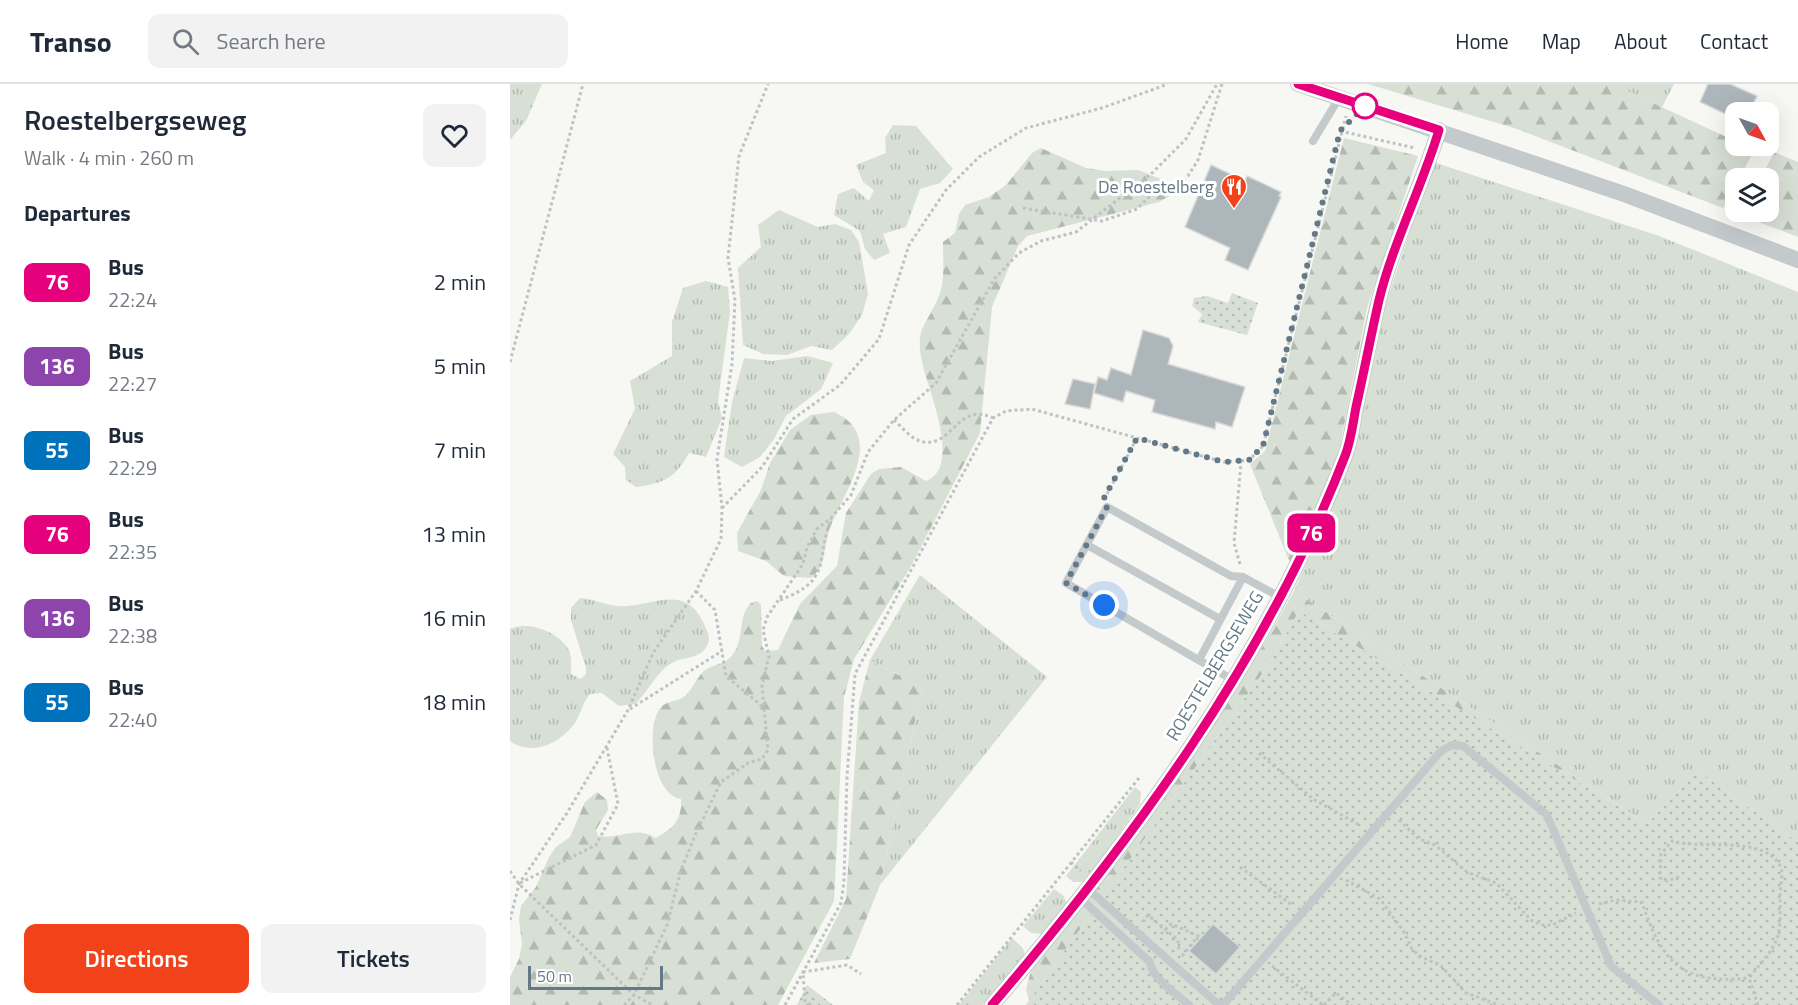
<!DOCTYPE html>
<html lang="en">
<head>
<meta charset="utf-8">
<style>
	:root { --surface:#fff; --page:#f2f2f3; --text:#1f2937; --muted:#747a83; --line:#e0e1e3; --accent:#f1421a }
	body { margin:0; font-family:"Titillium Web",sans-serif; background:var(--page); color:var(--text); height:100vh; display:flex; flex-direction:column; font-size:22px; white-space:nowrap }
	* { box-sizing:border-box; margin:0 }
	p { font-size:20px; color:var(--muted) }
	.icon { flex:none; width:33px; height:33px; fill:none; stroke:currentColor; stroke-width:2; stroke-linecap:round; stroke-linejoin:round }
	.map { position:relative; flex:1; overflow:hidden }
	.sheet { display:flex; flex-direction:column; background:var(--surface); width:510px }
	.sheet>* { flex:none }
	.badge { padding:0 12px; border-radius:9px; font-size:21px; line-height:39px }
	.needle { width:39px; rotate:130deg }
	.tools { position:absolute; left:1215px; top:18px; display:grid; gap:12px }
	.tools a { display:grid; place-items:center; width:54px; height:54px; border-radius:12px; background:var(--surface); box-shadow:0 6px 24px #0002; font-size:30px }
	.scale { position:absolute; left:18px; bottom:15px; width:135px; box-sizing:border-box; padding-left:6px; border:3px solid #637987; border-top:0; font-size:16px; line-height:21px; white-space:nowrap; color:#637987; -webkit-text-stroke:4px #fff; paint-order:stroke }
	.you { position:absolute; width:30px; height:30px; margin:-15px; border:4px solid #fff; border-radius:50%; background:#1a73e8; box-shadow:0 0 0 9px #1a73e833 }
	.map>.badge { position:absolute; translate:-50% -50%; box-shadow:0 0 0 3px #fff }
	h2 { padding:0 24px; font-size:22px; line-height:54px }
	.round { display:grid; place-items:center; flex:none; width:63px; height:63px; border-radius:12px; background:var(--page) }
	.headline { display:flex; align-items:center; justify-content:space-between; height:102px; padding:0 24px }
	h1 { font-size:28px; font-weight:600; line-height:45px }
	.primary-button { display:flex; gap:12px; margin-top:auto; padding:12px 24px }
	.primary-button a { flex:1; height:69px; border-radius:12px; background:var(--accent); color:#fff; font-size:24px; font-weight:600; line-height:69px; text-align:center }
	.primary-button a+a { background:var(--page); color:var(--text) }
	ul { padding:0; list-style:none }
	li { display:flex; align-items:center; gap:18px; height:84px; padding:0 24px }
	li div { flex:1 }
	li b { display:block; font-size:22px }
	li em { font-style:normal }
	li .badge { min-width:66px; font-weight:700; text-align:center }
	header { display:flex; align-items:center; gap:36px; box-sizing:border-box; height:84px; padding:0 30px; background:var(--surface); border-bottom:2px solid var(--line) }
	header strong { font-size:28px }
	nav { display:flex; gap:33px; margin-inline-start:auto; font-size:21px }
	.search { width:420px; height:54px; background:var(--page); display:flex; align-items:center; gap:15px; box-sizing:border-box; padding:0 21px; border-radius:12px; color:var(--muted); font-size:22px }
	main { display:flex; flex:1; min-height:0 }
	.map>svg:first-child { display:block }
	.grass { fill:url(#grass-tufts) }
	.forest { fill:url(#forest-firs) }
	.park { fill:url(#park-dots) }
	.building { fill:#adb6bb; stroke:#d9d8d6; stroke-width:1.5 }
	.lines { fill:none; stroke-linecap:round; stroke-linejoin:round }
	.path { stroke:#bfc2c4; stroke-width:3; stroke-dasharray:3 3; stroke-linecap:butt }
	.lane { stroke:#c4c9cc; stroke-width:8 }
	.street { stroke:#c4c9cc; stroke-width:16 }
	.line-casing { stroke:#fff; stroke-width:14 }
	.line { stroke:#e6007e; stroke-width:9 }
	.walk { stroke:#637987; stroke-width:6; stroke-dasharray:0 10.8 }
	.stop-dot { fill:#fff; stroke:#e6007e; stroke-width:3 }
	.labels { text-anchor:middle; stroke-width:6; stroke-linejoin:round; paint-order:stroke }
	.poi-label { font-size:18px; fill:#637987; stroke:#fff; text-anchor:end }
	.street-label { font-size:18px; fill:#637987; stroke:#fff }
</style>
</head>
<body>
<header>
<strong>Transo</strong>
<div class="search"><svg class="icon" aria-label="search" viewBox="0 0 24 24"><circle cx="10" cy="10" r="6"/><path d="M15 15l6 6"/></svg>Search here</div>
<nav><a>Home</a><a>Map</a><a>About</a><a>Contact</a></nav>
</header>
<main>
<section class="sheet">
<div class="headline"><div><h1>Roestelbergseweg</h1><p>Walk · 4 min · 260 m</p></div><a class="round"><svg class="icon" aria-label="heart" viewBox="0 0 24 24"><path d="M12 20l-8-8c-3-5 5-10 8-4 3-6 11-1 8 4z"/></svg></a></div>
<h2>Departures</h2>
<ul>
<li><span class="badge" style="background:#e6007e;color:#fff">76</span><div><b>Bus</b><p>22:24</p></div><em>2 min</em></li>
<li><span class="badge" style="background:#8e44ad;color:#fff">136</span><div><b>Bus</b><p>22:27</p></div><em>5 min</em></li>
<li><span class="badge" style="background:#0072bc;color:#fff">55</span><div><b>Bus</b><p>22:29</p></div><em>7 min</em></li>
<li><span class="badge" style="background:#e6007e;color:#fff">76</span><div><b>Bus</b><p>22:35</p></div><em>13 min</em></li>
<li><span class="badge" style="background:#8e44ad;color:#fff">136</span><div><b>Bus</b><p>22:38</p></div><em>16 min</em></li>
<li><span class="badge" style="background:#0072bc;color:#fff">55</span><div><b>Bus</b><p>22:40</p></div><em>18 min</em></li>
</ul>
<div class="primary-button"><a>Directions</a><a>Tickets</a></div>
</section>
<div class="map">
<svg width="1288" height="921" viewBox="0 0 1288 921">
	<defs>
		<pattern id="grass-tufts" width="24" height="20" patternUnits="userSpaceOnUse" patternTransform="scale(1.5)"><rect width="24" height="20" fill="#d8dfd4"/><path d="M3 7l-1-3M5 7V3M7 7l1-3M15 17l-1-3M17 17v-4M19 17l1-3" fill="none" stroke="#b3bab2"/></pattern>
		<pattern id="forest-firs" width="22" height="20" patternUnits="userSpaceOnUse" patternTransform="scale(1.5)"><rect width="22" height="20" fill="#d8dfd4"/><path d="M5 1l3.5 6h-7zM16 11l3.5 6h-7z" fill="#b3bab2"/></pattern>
		<pattern id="park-dots" width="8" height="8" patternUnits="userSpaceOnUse" patternTransform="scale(1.5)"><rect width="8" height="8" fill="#d8dfd4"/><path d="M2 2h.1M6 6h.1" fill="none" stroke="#b3bab2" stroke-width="1.8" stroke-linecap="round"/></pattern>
	</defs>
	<rect width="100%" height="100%" fill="#f7f7f3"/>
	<path class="grass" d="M0,0h32l-16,37 -16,19z
		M1102,0h62l-12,23z
		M383,41l23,1 37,43 -13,14 -20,6 -14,38 -23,7 7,19 -16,7 -9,-11 -5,-18 -26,-16 4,-21 16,-6 15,13 5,-11 -11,-8 -7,-17 30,-12 -1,-15z
		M923,78l226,74 139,56v550l-100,-71 -51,53 -353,-233 17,-37 71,-239z
		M269,126l39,17 17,-3 16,6 8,12 9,52 -6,21 -13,19 -17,16 -21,-4 -24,9 -24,-1 -20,-9 -5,-77 23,-21 -3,-22z
		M196,197l22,6 2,25 -12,89 4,17 -16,39 -17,-4c-14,25 -24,30 -53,34l-10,-7 -1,-13 -12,-13 22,-45 -5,-28 42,-25v-34l11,-34z
		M297,272l26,7 -12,26 -35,27 -12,23 -14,18 -18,10 -18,-10 8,-55 12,-44 28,3z
		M410,491l127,102 -167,208 42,-197 -52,-28z
		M70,514c13,1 23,6 36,8 32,3 68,-25 87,16 3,7 8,14 5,22 -7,16 -24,12 -36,19 -15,8 -24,29 -37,41l-16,2 -17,-13 -12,1c-7,8 -9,19 -15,29 -15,20 -42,34 -65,18v-112c18,-9 49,3 59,21 3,7 2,16 2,24l10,5 5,-5v-6l-15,-48v-12z
		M625,703l6,5 -1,12 -55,78h-12l-7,-6z
		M544,805l9,6 5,11 -23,28 -14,-1 -8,-7z
		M502,854l11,10 2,9 -42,48h-24z"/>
	<path class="forest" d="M858,0h244l123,57 1,5h10l9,3 -16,29h-3l-1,7 -12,23 -206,-79z
		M834,54l74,18 -51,152 -27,138 -21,65 -29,52 -40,-99 15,-13z
		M531,64l45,20 19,3 33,-1 45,18 -24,14 -132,34 -9,10 -26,61 -12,126 -69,133 -57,93 -10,38 -10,204 -56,104h-268v-28l9,-18 3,-15 -3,-25 2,-13 15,-19 13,-30 7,-10 14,-10 15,-35 12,-10 10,8 1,10 -12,20 2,6c20,4 40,-11 57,2 19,-9 27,-19 26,-39 -29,-4 -36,-74 -20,-92 6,-6 14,-5 21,-9 9,-5 13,-18 20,-25 10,-10 23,-7 31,-19 12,-16 4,-37 18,-51l6,-2 4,4 1,41 3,5 13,-1 22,-46 37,-38 9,-53 25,-39 8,-5 22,-2 25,14c36,-13 3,-90 -3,-115 -10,-40 5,-40 17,-73 5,-15 3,-35 3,-51l12,-9 4,-19 6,-9 24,-8 17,-12 26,-32z
		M1264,68l24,10v75l-55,-21 2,-4h23v-34h-7z
		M324,328c54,24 9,81 -4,116 -7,18 -3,38 -19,50l-27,-2 -18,-15 -28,-10 -1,-18 24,-43 9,-27 20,-33 21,-15z
		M784,507l353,233 -348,-213 -29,52 -241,338 -3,-12 5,-18c94,-122 189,-244 263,-380z
		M360,576l52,28 -42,197 -30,74 -36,4 32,-64 13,-197z"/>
	<path class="park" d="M722,209l26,10 -11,32 -49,-13 4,-8 -10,-8 2,-8 13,-2 21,7z
		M789,527l348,213 51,-53 100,71v163h-772l244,-342z
		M297,901l26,20h-36z"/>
	<path class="building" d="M1198,0h22l27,12 -8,16h-13v7l-36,-17z
		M701,81l34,16 2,-5 34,16 -2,4 2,1 -33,73 -23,-10 5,-12 -45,-21z
		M633,246l26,8 4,8 -5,18 77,23 -13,40 -16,-5 -1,7 -63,-17 3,-12 -29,-9 -3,11 -29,-9 4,-16 9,3 4,-12 20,7z
		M563,295l22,5 -5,25 -25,-5z
		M703,840l27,23 -24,27 -27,-23z"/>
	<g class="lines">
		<path class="path" d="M830,47l75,17
			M513,124l79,13 35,-12 18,-18 20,-3 13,-12 10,-16 24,-76
			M0,278l73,-278
			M384,336c7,6 16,18 26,21 32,10 37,-41 73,-23
			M597,410l30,-56
			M212,424l40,-41 31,-48 47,-34 39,-46 30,-94 37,-55 33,-33 47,-29 76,-20 66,-24
			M730,480l-6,-21 7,-81
			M186,507l19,19 11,66 37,31
			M270,516c53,-20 35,-39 51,-81
			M120,625l92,-58
			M749,669l54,46 48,27
			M889,736l20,19 16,6 32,27 29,11 35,37 11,5h10l24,-12
			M561,778l10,9
			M730,783l52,38
			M0,787l9,13 115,111 19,10
			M1169,793l-12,4 -7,-3 1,-24 11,-13c27,9 89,-6 107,23 6,9 1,21 1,32 1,47 -1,45 -31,82l9,27
			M836,796l34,19 24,33 8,17 8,7 21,10 25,27 33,12
			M10,799l76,-38 22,-41 -11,-56
			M1089,820l16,-4 27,2c20,61 40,83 107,76
			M0,836l9,-36 48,-71 61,-103 25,-57 43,-62 25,-52 1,-31 -5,-49 15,-95 3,-64 -7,-42 11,-102 29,-72
			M633,838l5,-7 30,25 1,12
			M651,850l10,-10 30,13
			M672,872l16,-20
			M762,882l51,39
			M114,921l10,-10 33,-70 14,-55 15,-37 25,-51 27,-19 14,-4 6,-9 -6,-64 7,-30 -6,-26 4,-13 36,-53 4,-17 10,-18 14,-11 20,-23 17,-43 26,-32 42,-37 59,-105 24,-25 22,-12 35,-9 75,-58 35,-35 31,-55
			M275,921l56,-102 3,-21 3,-106 8,-102 138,-256 13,-7 26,-2 192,53 25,-2 14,-14 83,-330
			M301,921l-6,-4 -2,-29 44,-7 14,9
			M447,921l182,-227
			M814,921l12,-12 16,12"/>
		<path class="lane" d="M803,57l26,-43
			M577,461l133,74
			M689,576l44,-83
			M723,596l-167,-97 41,-76 124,69 12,1 37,20
			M578,805l131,116
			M571,815l69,63c2,17 27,32 39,43
			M713,921l218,-254 11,-6 11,1 84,69 64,151 48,39"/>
		<path class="street" d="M788,0l326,110 174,66
			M482,921c141,-165 274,-345 353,-549 6,-15 8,-33 11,-49 8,-35 14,-72 23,-107 14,-57 43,-114 60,-170"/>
	</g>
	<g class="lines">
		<defs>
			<path id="line" d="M482,921c141,-165 274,-345 353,-549 6,-15 8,-33 11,-49 8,-35 15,-72 23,-107 14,-57 43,-113 60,-170l-141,-46"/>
		</defs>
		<use href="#line" class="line-casing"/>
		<use href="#line" class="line"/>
		<path class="walk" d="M594,521l-38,-22 41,-76 -3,-9 33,-60 87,24 25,-2 14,-14 77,-315 25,-25"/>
	</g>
	<defs>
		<symbol id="restaurant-pin" viewBox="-11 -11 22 30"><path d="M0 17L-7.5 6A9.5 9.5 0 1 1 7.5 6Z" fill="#f1421a" stroke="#fff"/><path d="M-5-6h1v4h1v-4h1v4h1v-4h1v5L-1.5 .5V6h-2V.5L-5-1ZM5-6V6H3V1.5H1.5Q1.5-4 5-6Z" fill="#fff"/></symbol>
	</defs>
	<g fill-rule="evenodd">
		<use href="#restaurant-pin" x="709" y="88" width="30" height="40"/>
	</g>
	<circle class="stop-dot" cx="855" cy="22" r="12"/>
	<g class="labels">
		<g class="poi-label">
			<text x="704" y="109">De Roestelberg</text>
		</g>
		<g class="street-label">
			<text transform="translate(705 582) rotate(-59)" y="6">ROESTELBERGSEWEG</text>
		</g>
	</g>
</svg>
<div class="tools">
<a><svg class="needle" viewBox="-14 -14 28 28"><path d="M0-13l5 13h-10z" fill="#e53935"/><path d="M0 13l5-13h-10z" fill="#747a83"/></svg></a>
<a><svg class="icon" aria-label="layers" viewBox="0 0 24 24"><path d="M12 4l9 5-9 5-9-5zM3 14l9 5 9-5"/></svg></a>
</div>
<div class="scale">50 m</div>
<div class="you" style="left:594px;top:521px"></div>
<b class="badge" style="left:801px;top:449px;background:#e6007e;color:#fff">76</b>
</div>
</main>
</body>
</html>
